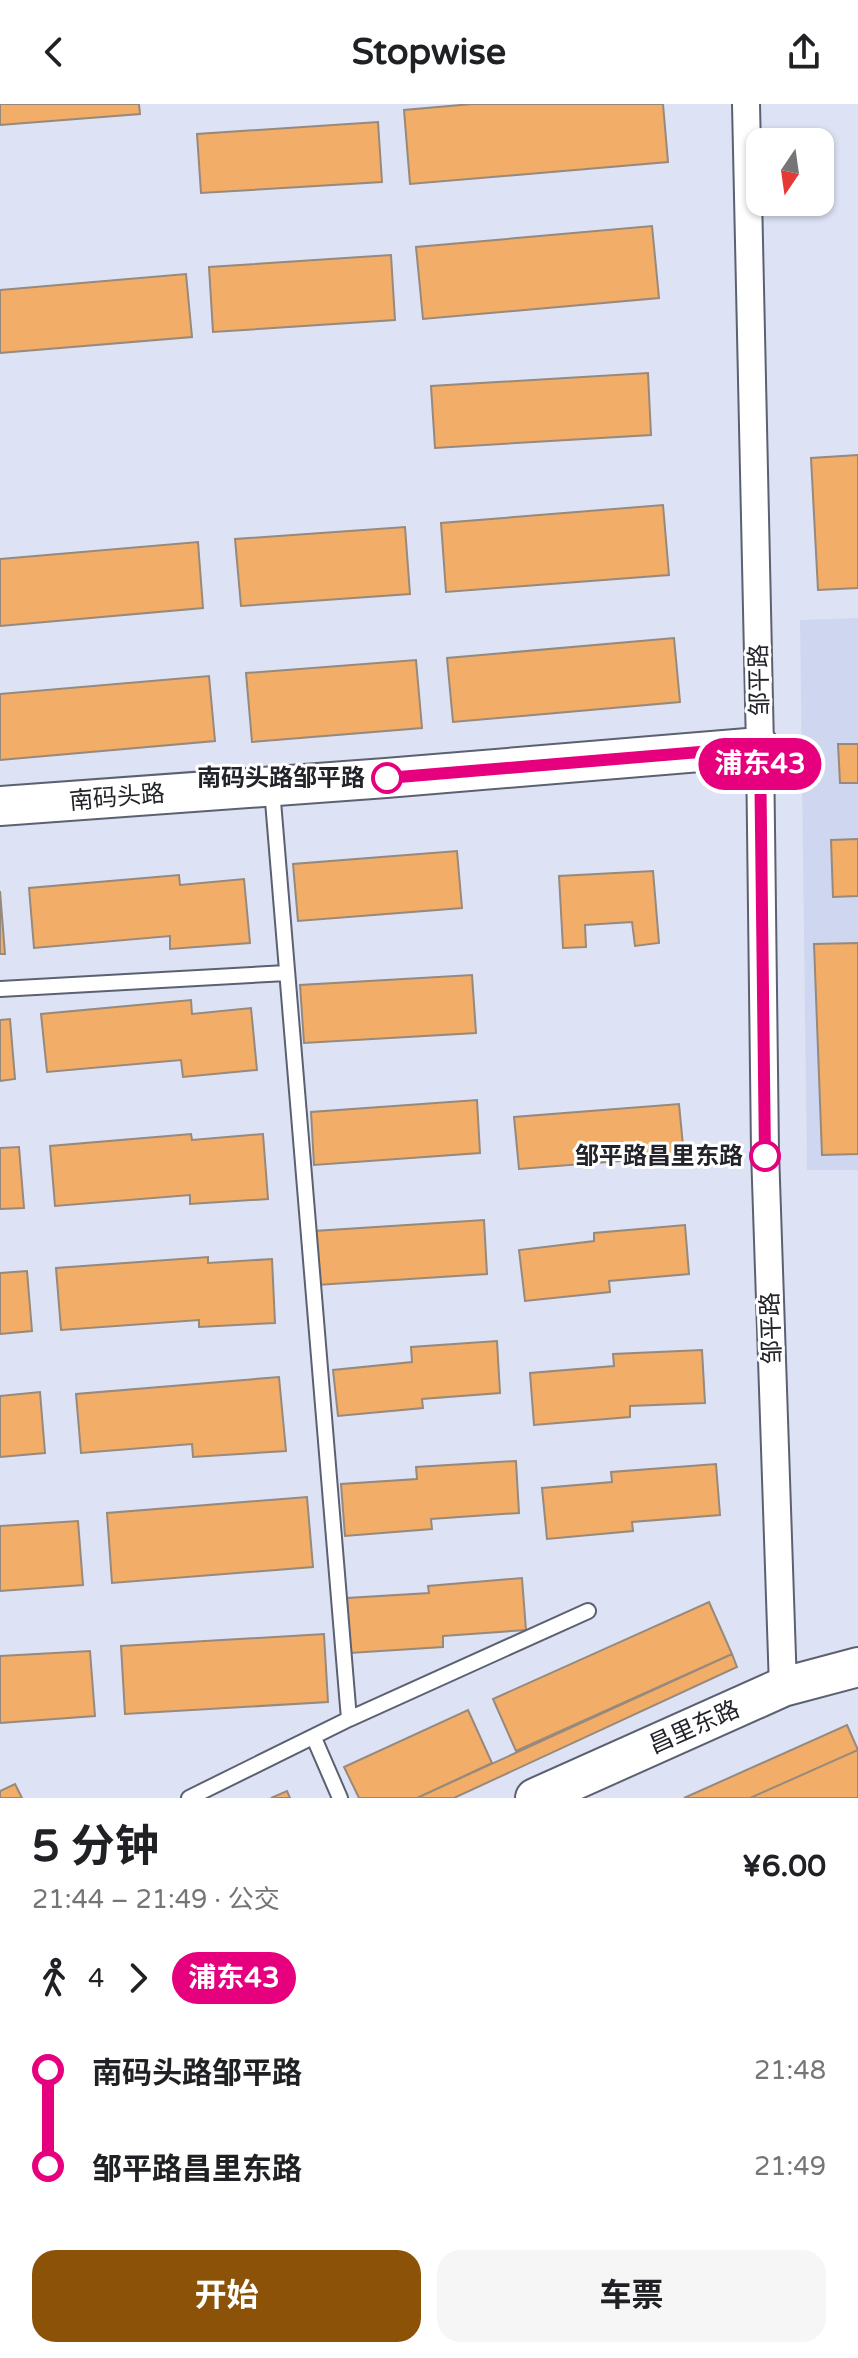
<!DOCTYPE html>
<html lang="zh">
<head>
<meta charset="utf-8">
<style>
	:root { --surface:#fff; --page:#f6f6f6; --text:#202124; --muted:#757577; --accent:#8b5208 }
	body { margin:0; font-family:"Varela Round","Noto Sans SC",sans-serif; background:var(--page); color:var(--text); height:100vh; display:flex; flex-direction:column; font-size:30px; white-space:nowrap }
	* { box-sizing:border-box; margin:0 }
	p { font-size:26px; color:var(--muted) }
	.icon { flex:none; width:44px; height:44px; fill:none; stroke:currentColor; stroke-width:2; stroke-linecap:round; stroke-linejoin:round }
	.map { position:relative; height:1694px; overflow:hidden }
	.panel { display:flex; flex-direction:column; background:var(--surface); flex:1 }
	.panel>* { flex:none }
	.badge { padding:0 16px; border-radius:26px; font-size:28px; line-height:52px }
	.needle { width:52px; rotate:193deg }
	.buttons { position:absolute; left:746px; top:24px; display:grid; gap:16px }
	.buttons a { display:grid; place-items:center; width:88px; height:88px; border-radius:16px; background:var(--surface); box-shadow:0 2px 6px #0004; font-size:40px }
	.map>.badge { position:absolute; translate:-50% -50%; box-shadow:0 0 0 4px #fff }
	.legs { display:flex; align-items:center; gap:12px; height:88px; padding:0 32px; font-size:26px }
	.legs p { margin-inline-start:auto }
	.summary { display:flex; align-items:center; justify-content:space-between; height:136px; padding:0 32px }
	h1 { font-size:44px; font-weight:700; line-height:60px }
	.cta { display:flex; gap:16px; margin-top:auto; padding:16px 32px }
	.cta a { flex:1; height:92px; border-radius:24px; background:var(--accent); color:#fff; font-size:32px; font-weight:700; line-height:92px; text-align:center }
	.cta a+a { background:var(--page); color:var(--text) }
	ul { padding:0 32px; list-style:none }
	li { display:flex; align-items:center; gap:28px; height:96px; font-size:30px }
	li i { display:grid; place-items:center; width:12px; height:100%; margin:0 10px; background:currentColor }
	li i::after { content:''; width:20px; height:20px; margin:-10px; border:6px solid; border-radius:50%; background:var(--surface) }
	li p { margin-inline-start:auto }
	li:first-child i { background:linear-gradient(#0000 50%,currentColor 0) }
	li:last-child i { background:linear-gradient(currentColor 50%,#0000 0) }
	header { display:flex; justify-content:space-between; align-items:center; height:104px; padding:0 32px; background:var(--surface); font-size:36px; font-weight:700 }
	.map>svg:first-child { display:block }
	.built { fill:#cfd7f0 }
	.building { fill:#f2ad68; stroke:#97897c; stroke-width:2 }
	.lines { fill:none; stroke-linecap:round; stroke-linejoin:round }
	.lane-casing { stroke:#5c6171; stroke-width:18 }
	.street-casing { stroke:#5c6171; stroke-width:30 }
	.secondary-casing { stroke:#5c6171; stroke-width:42 }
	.lane { stroke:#fff; stroke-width:14 }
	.street { stroke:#fff; stroke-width:26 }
	.secondary { stroke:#fff; stroke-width:38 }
	.line-1-casing { stroke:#fff; stroke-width:18 }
	.line-1 { stroke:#e6007e; stroke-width:12 }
	.stop-1-dot { fill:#fff; stroke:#e6007e; stroke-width:4 }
	.labels { text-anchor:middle; stroke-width:6; stroke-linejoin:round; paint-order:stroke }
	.street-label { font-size:24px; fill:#22242a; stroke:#fff }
	.stop-label { font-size:24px; font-weight:bold; fill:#22242a; stroke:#fff; text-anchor:end }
</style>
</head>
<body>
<header><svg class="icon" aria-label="back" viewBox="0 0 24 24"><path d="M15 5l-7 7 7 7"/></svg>Stopwise<svg class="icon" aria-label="share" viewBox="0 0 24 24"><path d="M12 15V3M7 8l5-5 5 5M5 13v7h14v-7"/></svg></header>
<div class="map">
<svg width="858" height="1694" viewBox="0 0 858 1694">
	<rect width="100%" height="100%" fill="#dde3f5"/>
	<path class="built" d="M858,514v552h-51l-7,-550z"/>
	<path class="building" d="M0,0h139l1,10 -140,11z
		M472,0h191l5,58 -258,22 -6,-74z
		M378,18l4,60 -181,11 -4,-59z
		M652,122l7,72 -236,21 -7,-72z
		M391,151l4,65 -182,12 -4,-65z
		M186,170l6,63 -192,16v-63z
		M648,269l3,62 -216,13 -4,-62z
		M858,351v133l-40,2 -7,-132z
		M663,401l6,70 -223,17 -5,-69z
		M405,423l5,67 -169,12 -6,-67z
		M198,438l5,66 -203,18v-67z
		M674,534l6,64 -227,20 -6,-64z
		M416,556l6,68 -170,14 -6,-69z
		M209,572l6,65 -215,19v-66z
		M838,640h20v39h-18z
		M858,735v57l-25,1 -2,-57z
		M457,747l5,57 -164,13 -5,-57z
		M653,767l6,72 -24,3 -3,-24 -47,3 1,22 -23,1 -4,-72z
		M179,771l1,10 64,-6 6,64 -80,6v-13l-136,12 -5,-60z
		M0,787l5,63h-5z
		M858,839v211l-36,1 -8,-211z
		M472,871l4,58 -172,10 -4,-58z
		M191,896l1,14 59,-6 6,62 -74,7 -2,-17 -134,12 -6,-58z
		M10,915l5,60 -15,2v-61z
		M477,996l3,53 -166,12 -3,-53z
		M679,1000l5,52 -165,13 -5,-52z
		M191,1030l1,6 71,-6 5,65 -78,5v-9l-135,11 -5,-60z
		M19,1043l5,61 -24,1v-61z
		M484,1116l3,54 -170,11 -3,-54z
		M685,1121l4,49 -80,7 1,11 -85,9 -6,-51 75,-9v-8z
		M208,1153v6l64,-4 3,64 -76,4v-7l-138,10 -5,-62z
		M27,1167l5,60 -32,3v-61z
		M497,1237l3,52 -78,6 1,9 -85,8 -5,-46 79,-8 -1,-15z
		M702,1246l3,53 -75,3v11l-96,8 -4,-52 84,-7 -1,-12z
		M279,1273l7,74 -93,6 -1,-13 -111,9 -5,-59z
		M40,1288l5,61 -45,4v-61z
		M516,1357l3,52 -88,6 1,10 -87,7 -4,-52 76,-5 -1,-12z
		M716,1360l4,51 -88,7 1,9 -86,8 -5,-51 70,-6 -1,-10z
		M307,1393l6,70 -201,16 -5,-70z
		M78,1417l5,64 -83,6v-65z
		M522,1474l4,52 -83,6v11l-93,6 -3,-55 82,-5 -1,-7z
		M709,1498l23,52 -216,97 -23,-52z
		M324,1530l4,68 -203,12 -4,-68z
		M90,1547l5,65 -95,7v-67z
		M732,1550l5,13 -283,131h-37z
		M468,1606l24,53 -75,35h-58l-15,-31z
		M847,1621l11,25 -108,48h-66z
		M858,1646v48h-108z
		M15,1680l7,14h-22v-7z
		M287,1687l3,7h-19z"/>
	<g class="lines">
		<defs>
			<path id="lane" d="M272,685l77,930
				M0,885l287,-16
				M314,1634l26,60
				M189,1694l160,-79 239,-108"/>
			<path id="street" d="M746,0l14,643 5,404 18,536"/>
			<path id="secondary" d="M0,702l386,-28 374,-31
				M535,1694l248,-111 75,-20"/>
		</defs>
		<use href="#lane" class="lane-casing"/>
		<use href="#street" class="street-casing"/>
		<use href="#secondary" class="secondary-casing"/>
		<use href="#lane" class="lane"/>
		<use href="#street" class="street"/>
		<use href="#secondary" class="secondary"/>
	</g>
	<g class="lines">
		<defs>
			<path id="line-1" d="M387,674l373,-31 5,409"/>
		</defs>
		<use href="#line-1" class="line-1-casing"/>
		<use href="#line-1" class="line-1"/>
	</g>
	<g class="stop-1-dot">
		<circle cx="387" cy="674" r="14"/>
		<circle cx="765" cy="1052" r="14"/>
	</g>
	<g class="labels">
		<g class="street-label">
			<text transform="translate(759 576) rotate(-91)" y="8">邹平路</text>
			<text transform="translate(117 693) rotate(-5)" y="8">南码头路</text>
			<text transform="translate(771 1224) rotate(-92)" y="8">邹平路</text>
			<text transform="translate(694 1623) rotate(-24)" y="8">昌里东路</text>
		</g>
		<g class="stop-label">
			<text x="365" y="682">南码头路邹平路</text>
			<text x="743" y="1060">邹平路昌里东路</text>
		</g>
	</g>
</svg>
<div class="buttons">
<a><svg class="needle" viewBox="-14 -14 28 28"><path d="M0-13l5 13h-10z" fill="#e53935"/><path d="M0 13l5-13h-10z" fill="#757577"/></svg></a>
</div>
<b class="badge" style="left:760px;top:660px;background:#e6007e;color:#fff">浦东43</b>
</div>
<section class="panel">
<div class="summary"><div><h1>5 分钟</h1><p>21:44 – 21:49 · 公交</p></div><b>¥6.00</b></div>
<div class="legs"><svg class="icon" aria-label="walk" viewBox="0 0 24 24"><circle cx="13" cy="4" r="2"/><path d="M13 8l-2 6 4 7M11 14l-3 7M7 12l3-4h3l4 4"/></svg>4<svg class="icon" aria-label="forward" viewBox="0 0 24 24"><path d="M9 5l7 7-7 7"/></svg><b class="badge" style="background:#e6007e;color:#fff">浦东43</b></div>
<ul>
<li><i style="color:#e6007e"></i><b>南码头路邹平路</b><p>21:48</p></li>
<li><i style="color:#e6007e"></i><b>邹平路昌里东路</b><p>21:49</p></li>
</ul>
<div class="cta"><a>开始</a><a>车票</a></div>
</section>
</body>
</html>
